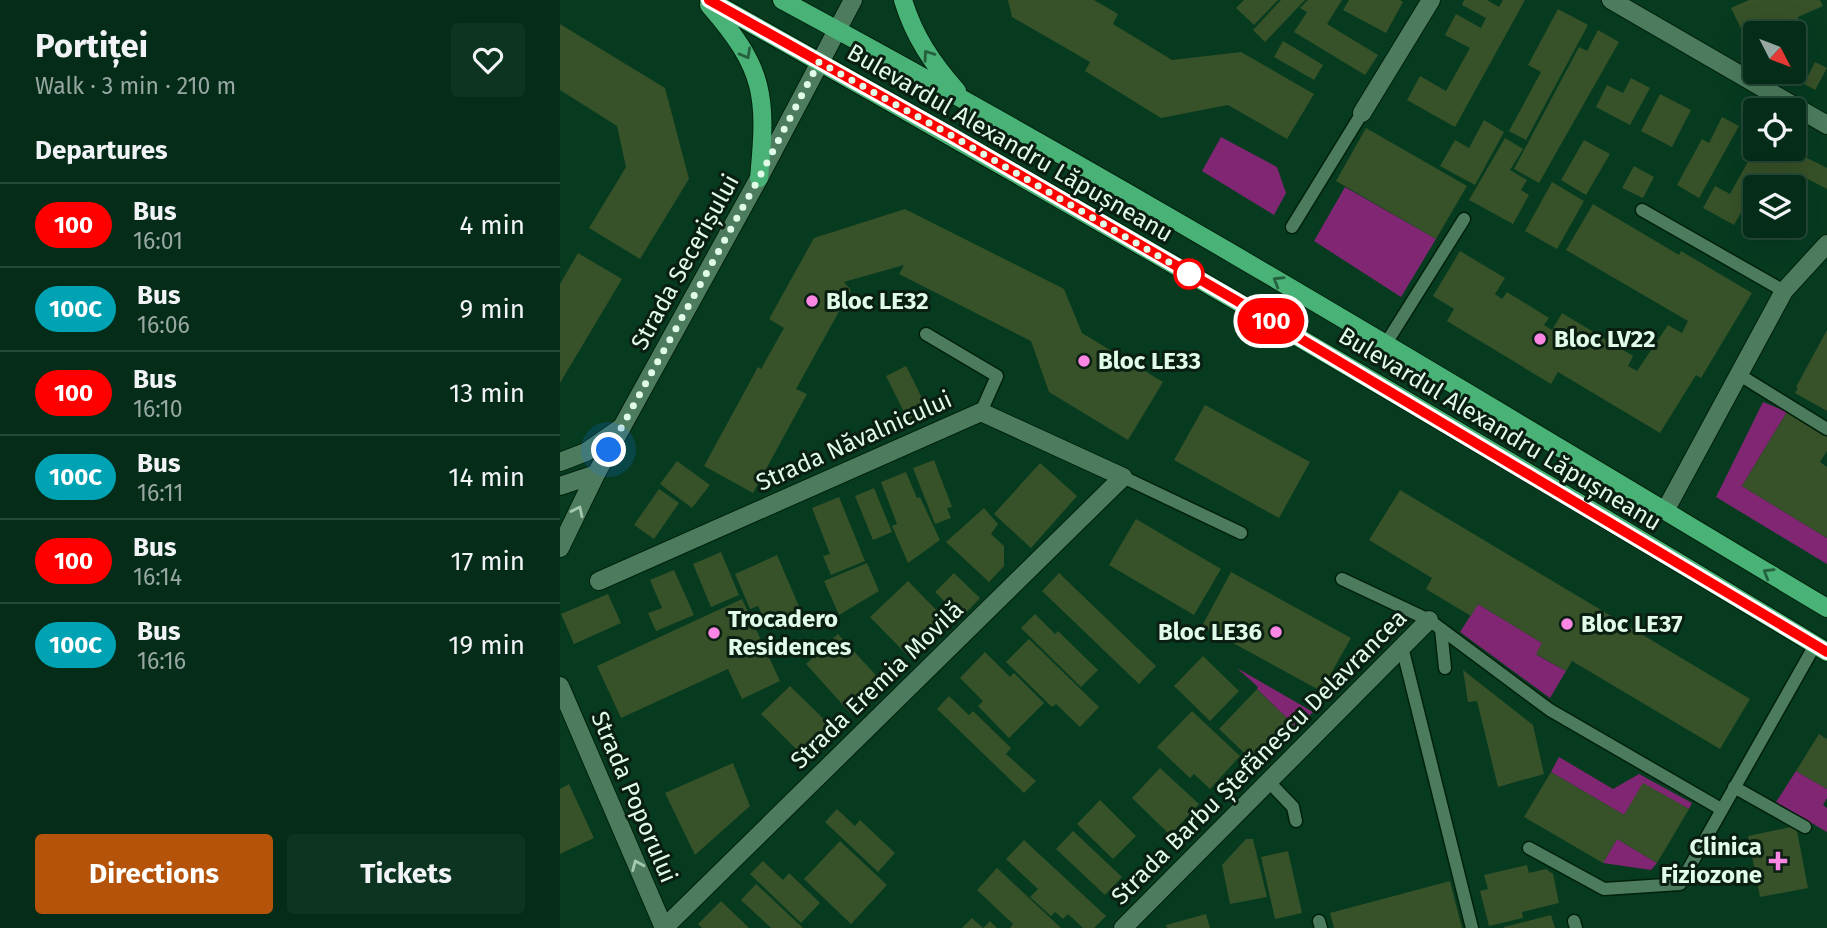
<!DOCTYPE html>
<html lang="en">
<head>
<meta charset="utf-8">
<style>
	:root { --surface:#042c18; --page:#0d3421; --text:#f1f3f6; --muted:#97a7a2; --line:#254837; --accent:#b45309 }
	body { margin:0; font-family:"Fira Sans",sans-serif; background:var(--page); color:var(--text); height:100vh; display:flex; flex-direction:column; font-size:26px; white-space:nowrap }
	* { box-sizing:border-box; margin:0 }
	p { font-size:23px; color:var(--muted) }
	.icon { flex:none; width:38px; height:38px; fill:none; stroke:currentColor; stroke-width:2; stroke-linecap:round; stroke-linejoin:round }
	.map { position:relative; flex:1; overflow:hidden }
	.drawer { display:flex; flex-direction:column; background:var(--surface); width:560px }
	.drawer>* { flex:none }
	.badge { padding:0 14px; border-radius:23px; font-size:24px; line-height:46px }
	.needle { width:46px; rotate:132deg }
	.fabs { position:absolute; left:1183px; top:21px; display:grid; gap:14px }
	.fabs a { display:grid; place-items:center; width:63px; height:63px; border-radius:7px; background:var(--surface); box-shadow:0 7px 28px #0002,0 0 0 2px var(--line); font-size:35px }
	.you { position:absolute; width:35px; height:35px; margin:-18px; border:5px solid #fff; border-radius:50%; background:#1a73e8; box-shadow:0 0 0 10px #1a73e833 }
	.map>.badge { position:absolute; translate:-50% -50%; box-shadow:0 0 0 4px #fff }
	h2 { padding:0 35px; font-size:26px; line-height:63px }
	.round { display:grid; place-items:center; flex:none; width:74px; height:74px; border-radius:7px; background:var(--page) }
	.headline { display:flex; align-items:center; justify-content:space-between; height:119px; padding:0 35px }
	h1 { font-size:33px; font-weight:700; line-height:52px }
	.action { display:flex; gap:14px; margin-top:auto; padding:14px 35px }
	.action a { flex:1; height:80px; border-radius:7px; background:var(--accent); color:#fff; font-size:28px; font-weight:700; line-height:80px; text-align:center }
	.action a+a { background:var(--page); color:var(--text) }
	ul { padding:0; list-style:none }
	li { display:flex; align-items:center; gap:21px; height:84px; padding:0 35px; border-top:2px solid var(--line) }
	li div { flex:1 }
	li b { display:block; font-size:26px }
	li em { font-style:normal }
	li .badge { min-width:77px; font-weight:700; text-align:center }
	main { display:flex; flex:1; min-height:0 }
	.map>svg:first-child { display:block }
	.green { fill:#812672 }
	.building { fill:#375128 }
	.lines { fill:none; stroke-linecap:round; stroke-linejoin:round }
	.service-casing { stroke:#00200c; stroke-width:15 }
	.minor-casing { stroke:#00200c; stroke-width:20 }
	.tertiary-casing { stroke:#00200c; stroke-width:20 }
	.primary-casing { stroke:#00200c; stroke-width:20 }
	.service { stroke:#4c7c5d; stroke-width:12 }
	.minor { stroke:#4c7c5d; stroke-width:18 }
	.tertiary { stroke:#4c7c5d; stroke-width:18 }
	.primary { stroke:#49b277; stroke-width:18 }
	.oneway { stroke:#26613f }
	.oneway2 { stroke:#a5c8b1 }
	.line-casing { stroke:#fff; stroke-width:16 }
	.line { stroke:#f00; stroke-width:10 }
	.walk { stroke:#e1fbe9; stroke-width:7; stroke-dasharray:0 12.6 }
	.stop-dot { fill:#fff; stroke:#f00; stroke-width:3.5 }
	.poi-dot { fill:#fc86e4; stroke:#0a1e12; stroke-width:2.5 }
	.labels { text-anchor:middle; stroke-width:6; stroke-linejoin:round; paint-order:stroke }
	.street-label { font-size:24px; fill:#e1fbe9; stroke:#0a1e12 }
	.poi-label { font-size:24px; font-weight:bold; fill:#e1fbe9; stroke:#0a1e12; text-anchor:start }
</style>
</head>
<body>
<main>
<section class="drawer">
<div class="headline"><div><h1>Portiței</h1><p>Walk · 3 min · 210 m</p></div><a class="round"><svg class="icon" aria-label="heart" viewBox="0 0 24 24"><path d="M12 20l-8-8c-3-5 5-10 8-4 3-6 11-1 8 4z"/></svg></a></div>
<h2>Departures</h2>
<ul>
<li><span class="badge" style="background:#f00;color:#fff">100</span><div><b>Bus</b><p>16:01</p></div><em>4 min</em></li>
<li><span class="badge" style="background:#00a3b4;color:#fff">100C</span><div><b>Bus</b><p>16:06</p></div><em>9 min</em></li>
<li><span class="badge" style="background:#f00;color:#fff">100</span><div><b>Bus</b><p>16:10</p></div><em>13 min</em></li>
<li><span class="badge" style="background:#00a3b4;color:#fff">100C</span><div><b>Bus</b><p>16:11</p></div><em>14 min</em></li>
<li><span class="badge" style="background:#f00;color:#fff">100</span><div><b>Bus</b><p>16:14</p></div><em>17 min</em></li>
<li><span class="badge" style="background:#00a3b4;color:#fff">100C</span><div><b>Bus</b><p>16:16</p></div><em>19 min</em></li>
</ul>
<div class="action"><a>Directions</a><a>Tickets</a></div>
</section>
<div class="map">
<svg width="1267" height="928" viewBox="0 0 1267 928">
	<rect width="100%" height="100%" fill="#063b20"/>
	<path class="green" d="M661,137l56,30 9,26 -12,22 -72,-44z
		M785,187l91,52 -35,58 -87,-56z
		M1203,402l24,10 -45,74 85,52v26l-111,-67z
		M918,604l64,39 -5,12 29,16 -16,27 -90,-66z
		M677,668l76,44 -16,16 -40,-39 1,-2z
		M999,757l54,32 26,-15 53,29 -3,6 -45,-25 -20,31 -73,-43z
		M1236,771l31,18v9l-4,7 4,3v24l-51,-30z
		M1057,839l40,24 -6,7 -48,-7z"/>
	<path class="building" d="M448,0h86l24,14 -5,10 59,36 69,-8 73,42 -27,45 -59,-34 -67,13 -76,-47 5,-9 -78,-45z
		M684,0h34l-24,25 -18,-17z
		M721,0h24l-40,42 -12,-12z
		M748,0h34l-15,24 51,31 -13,20 -71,-43 13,-20 -7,-4z
		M789,0h51l3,2 -17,31 -43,-23z
		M904,0h23l12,7 4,-7h22l-70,127 -48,-27 13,-24 26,15 24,-43 -25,-13 11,-21 25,14 5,-10 -24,-13z
		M1189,0h71l3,6 -25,11 9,20 -13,6v-10h-18l-3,-8 -28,12 -14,-29z
		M998,9l30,16 -62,115 -17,-9 32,-59 -13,-7z
		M0,24l105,64 24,91 -49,80 -51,-31 37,-61 -9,-41 -57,-36z
		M1038,30l21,12 -80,141 -25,-14 65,-122 8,4z
		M723,41l40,24 -9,15 -40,-23z
		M1255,62l12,6 -12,22 -11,-6z
		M1071,78l19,10 -20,37 -34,-18 11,-22 16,8z
		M1100,94l31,16 -19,37 -31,-16z
		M1162,117l17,9 -40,72 -22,-13 25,-46 7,4z
		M924,120l20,12 -29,53 -35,-19 15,-26 14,8z
		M806,128l101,58 -31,53 -100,-58z
		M945,138l18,11 -13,21 17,10 -6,10 8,5 -16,29 -44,-24z
		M1024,140l26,14 -24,41 -25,-15z
		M1234,145l4,2 -3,5 32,16v21l-31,-16 -7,14h-22l-9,-5 -24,43 -31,-17 12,-22 15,8 25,-45h39z
		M1074,166l20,11 -11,21 -21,-10z
		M992,182l32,19 -27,48 -32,-18z
		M1033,204l86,51 2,-4 71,42 -51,85 -5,-3 -36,58 -102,-61 -7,12 -104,-63 7,-12 -21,-13 27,-45 45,27 -10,16 7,5 5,-7 42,26 -5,7 8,5 10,-17 71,43 -5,10 9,5 31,-46 14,8 6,-12 -122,-71z
		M345,209l159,80 18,44 81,49 -35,58 -79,-48 -18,-51 -132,-67 5,-9 -60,17 7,8 -55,99 11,5 -54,99 -49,-27 54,-99 3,2 23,-41 -15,-9 45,-81z
		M18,253l44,26 -62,104v-99z
		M1267,330v81l-32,-18 3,-5 -2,-1z
		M346,366l23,46 -20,10 -23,-46z
		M645,405l105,57 -31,56 -105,-58z
		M1227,412l40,24v15l-7,11 7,5v71l-85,-52z
		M374,460l18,47 -5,1 4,10 -16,6 -22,-56z
		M117,461l33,24 -18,23 -32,-24z
		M480,463l37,33 -46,52 -37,-34z
		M346,472l11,26 3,-1 20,43 -32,23 -16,-37 5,-2 -16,-42z
		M314,488l18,44 -19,8 -18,-44z
		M99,489l20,14 -25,36 -20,-14z
		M840,490l350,209 -30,50 -148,-88 -6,10 -30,-17 6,-11 -64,-39 -7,12 -45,-27 6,-11 -63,-38z
		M279,497l26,64 -34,14 -8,-19 7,-2 -18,-46z
		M424,508l14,16 -7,10 13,12v20l-15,16 -43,-40z
		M576,519l85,50 -27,46 -85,-50z
		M161,552l18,43 -28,12 -18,-43z
		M217,555l24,56 -34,15 -9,-20 -8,3 -15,-35z
		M307,563l12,28 -40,24 -15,-34z
		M114,570l20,45 -38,16 -8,-18 14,-5 -12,-28z
		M671,572l120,66 -30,53 -119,-65z
		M394,573l26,25 -19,20 -26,-26z
		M499,573l97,93 -17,18 -97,-93z
		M348,581l40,41 -38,36 -40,-41z
		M48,594l13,29 -47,21 -13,-30z
		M182,599l38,82 -38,18 -14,-30 -107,49 -24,-52z
		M475,614l20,20 3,-3 40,39 -17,17 -60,-59z
		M278,634l46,50 -33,30 -45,-50z
		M469,639l70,68 -19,20 -24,-23 -4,3 -46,-45z
		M425,652l25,25 4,-4 30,30 -35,35 -31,-32 5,-5 -23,-23z
		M643,656l36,35 -29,30 -36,-35z
		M903,670l70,55 11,49 -46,13 -21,-86 -9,1z
		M230,686l43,42 -29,29 -43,-43z
		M697,689l40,39 -38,39 -40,-38z
		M389,696l20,19 4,-4 38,37 -5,6 30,27 -12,12 -87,-84z
		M632,711l48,45 -30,33 -16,-15 -4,4 -33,-31z
		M1259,734l8,5v50l-31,-18z
		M173,763l17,43 -55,49 -30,-62z
		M600,768l39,36 -29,31 -38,-37z
		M991,772l73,43 19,-32 46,26 -32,54 -40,-24 -14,24 -79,-46z
		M9,784l25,54 -34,16v-65z
		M540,800l36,36 -23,23 -36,-35z
		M277,809l18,17 5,-6 35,33 -17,19 -53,-50z
		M1236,826l12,62 -48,9 -12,-61z
		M513,831l49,46 -17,18 -49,-46z
		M686,839h7l14,58 -37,7 -8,-39z
		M464,840l82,76 -12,12h-11l-15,-14 -5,5 -8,-7 -4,4 -21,-19 8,-8 -32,-30z
		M280,841l47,44 -36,39 -47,-45z
		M728,851l14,62 -27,6 -14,-62z
		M203,861l20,19 6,-7 31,30 -19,20 -51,-49z
		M967,865l2,8 17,-4 7,5 6,29 -37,9 1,6 -34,8 -9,-35 8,-2 -4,-14z
		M437,868l64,60h-51l3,-4 -36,-34z
		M890,881l12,47h-128l-4,-15z
		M196,884l47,44h-32l-30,-28z
		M161,901l28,27h-47l-4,-4z
		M646,914l4,14h-43l-1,-3z
		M991,915l4,13h-51v-1z
		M412,918l11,10 7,-7 7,7h-35z"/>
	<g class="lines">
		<defs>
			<path id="service" d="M1082,210l142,81
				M732,227l70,-114
				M366,334l71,42 -16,36
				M825,345l79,-126
				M1178,374l89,55
				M563,477l118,56
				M782,579l87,41 121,90 171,99
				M881,629l4,39
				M842,647l70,281
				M709,782l24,25 3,14
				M1174,787l71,40
				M969,848l75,41 76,-5 135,-239
				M759,921l2,7
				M1014,921l2,7"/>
			<path id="minor" d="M1051,0l216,125
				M802,113l69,-113
				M0,462l26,-10 36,-25
				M0,486l36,-12
				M1105,511l119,-220 43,-47
				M39,581l382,-169 142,65 -459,451
				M563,928l306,-308"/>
			<path id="tertiary" d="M0,548l36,-74 163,-296 94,-178
				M0,686l104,242"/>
			<path id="primary" d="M149,0c376,211 749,428 1118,652
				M222,0c355,191 699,401 1045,608
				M343,0c11,36 29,63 54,91
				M149,5c56,64 58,91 50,173"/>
		</defs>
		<use href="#service" class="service-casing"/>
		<use href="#minor" class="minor-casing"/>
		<use href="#tertiary" class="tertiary-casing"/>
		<use href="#primary" class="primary-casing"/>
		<use href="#service" class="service"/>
		<use href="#minor" class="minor"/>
		<use href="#tertiary" class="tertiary"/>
		<use href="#primary" class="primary"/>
	</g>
	<defs><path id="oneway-chevron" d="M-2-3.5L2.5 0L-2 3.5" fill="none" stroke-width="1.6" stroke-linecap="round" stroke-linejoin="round" transform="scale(1.75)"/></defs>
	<g class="oneway">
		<use href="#oneway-chevron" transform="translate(186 54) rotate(61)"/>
		<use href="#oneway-chevron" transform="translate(368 55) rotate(-125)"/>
		<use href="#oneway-chevron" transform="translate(718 281) rotate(-149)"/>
		<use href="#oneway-chevron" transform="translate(1208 573) rotate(-149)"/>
	</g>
	<g class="oneway2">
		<use href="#oneway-chevron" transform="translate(18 511) rotate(-64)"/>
		<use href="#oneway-chevron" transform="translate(77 865) rotate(-113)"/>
	</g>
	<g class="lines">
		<defs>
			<path id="line" d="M149,0l240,134 295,171 583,347"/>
		</defs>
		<use href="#line" class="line-casing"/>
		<use href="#line" class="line"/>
		<path class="walk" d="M49,450l150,-272 60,-116 130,72 242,141 -2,-1"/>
	</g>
	<circle class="stop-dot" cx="629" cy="274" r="14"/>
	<g class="poi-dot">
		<circle cx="252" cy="301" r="7"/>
		<circle cx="980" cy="339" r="7"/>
		<circle cx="524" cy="361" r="7"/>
		<circle cx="1007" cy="624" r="7"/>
		<circle cx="716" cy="632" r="7"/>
		<circle cx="154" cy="633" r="7"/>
		<path d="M1214.5 850.5h7v7h7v7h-7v7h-7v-7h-7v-7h7z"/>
	</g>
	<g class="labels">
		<g class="street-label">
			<text transform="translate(450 143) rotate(30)" y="8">Bulevardul Alexandru Lăpușneanu</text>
			<text transform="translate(125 262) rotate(-61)" y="8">Strada Secerișului</text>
			<text transform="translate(940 429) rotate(31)" y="8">Bulevardul Alexandru Lăpușneanu</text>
			<text transform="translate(294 441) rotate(-24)" y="8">Strada Năvalnicului</text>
			<text transform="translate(317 685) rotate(-44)" y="8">Strada Eremia Movilă</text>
			<text transform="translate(699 757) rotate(-45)" y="8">Strada Barbu Ștefănescu Delavrancea</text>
			<text transform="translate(74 797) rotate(67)" y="8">Strada Poporului</text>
		</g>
		<g class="poi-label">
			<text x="266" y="309">Bloc LE32</text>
			<text x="994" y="347">Bloc LV22</text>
			<text x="538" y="369">Bloc LE33</text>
			<text x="168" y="627">Trocadero<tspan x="168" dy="28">Residences</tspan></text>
			<text x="1021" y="632">Bloc LE37</text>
			<text x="702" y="640" text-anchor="end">Bloc LE36</text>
			<text x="1202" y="855" text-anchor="end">Clinica<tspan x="1202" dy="28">Fiziozone</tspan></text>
		</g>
	</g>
</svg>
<div class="fabs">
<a><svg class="needle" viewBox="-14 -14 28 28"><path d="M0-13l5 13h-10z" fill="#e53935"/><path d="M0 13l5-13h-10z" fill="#97a7a2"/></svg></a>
<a><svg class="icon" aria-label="locate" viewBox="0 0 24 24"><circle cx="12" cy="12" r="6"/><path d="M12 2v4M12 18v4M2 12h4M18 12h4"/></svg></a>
<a><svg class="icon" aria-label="layers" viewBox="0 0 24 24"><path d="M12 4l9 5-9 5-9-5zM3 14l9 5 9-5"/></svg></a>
</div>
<div class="you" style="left:49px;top:450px"></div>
<b class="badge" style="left:711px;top:321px;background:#f00;color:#fff">100</b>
</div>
</main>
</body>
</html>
